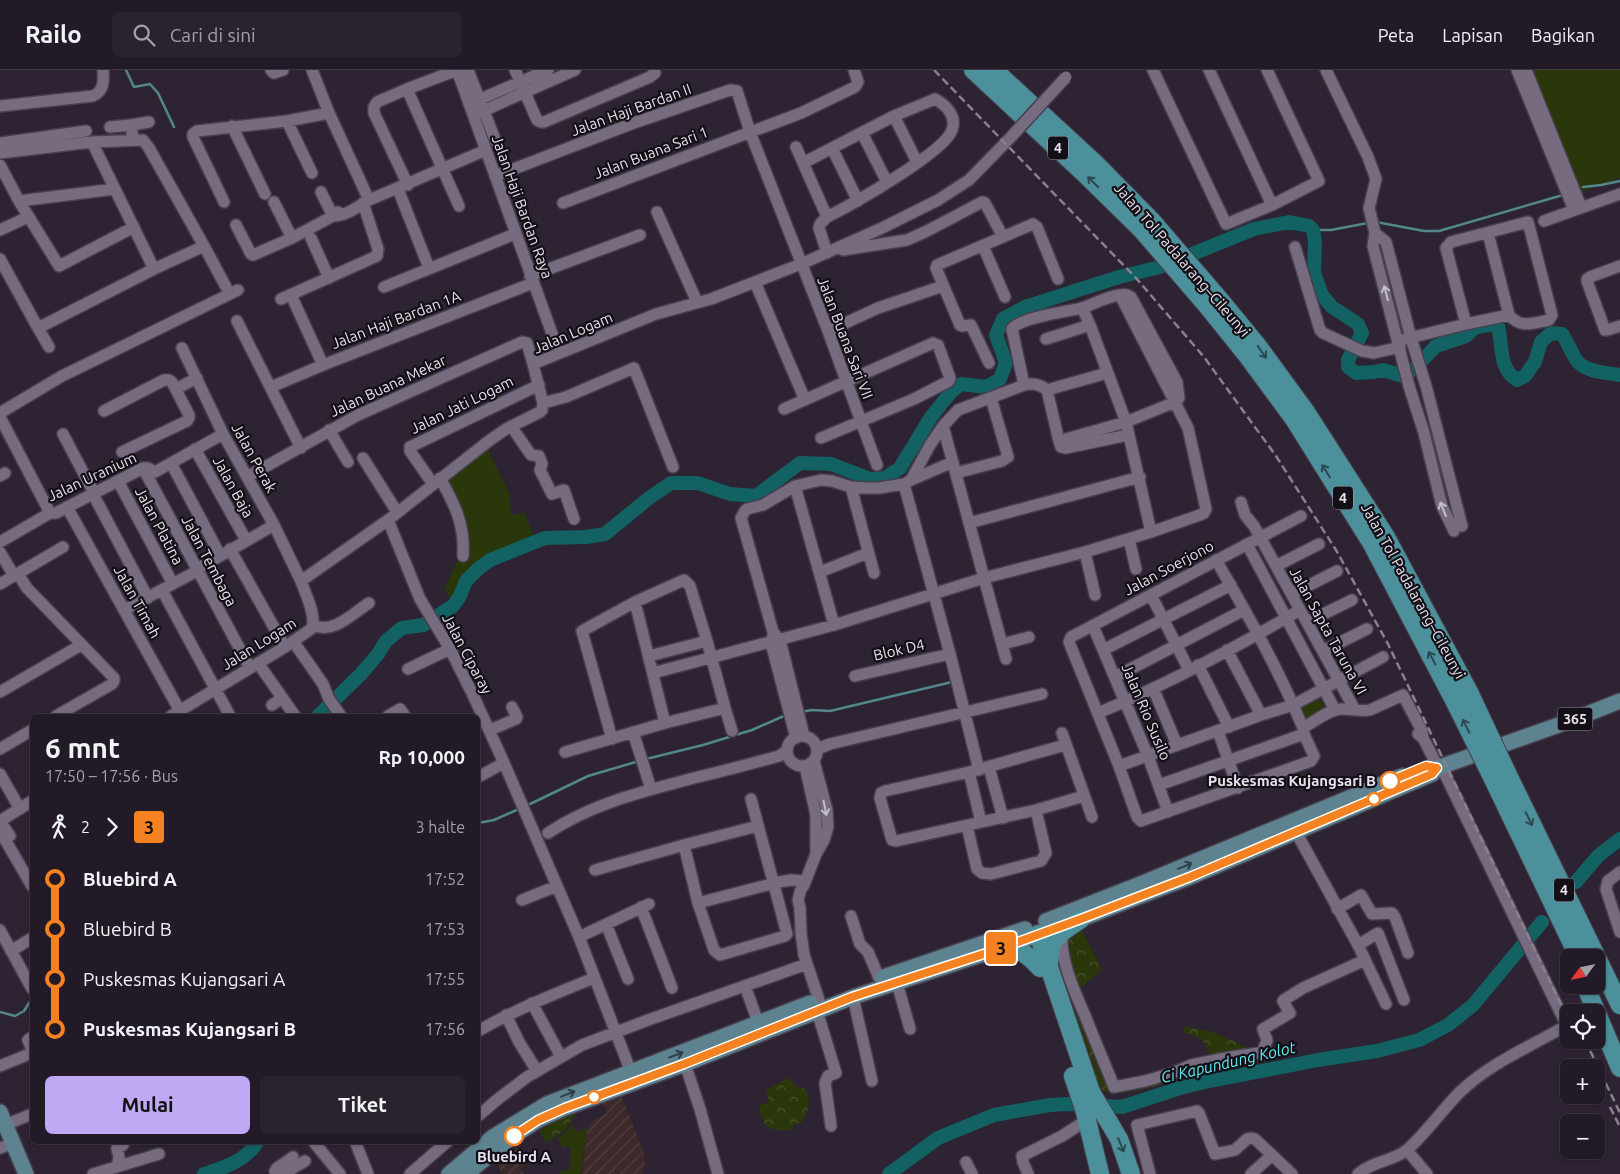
<!DOCTYPE html>
<html lang="id">
<head>
<meta charset="utf-8">
<style>
	:root { --surface:#221a26; --page:#2a232e; --text:#f1f3f6; --muted:#a2a1a7; --line:#3f3843; --accent:#bfa8f4 }
	body { margin:0; font-family:Ubuntu,sans-serif; background:var(--page); color:var(--text); height:100vh; display:flex; flex-direction:column; font-size:19px; white-space:nowrap }
	* { box-sizing:border-box; margin:0 }
	p { font-size:16px; color:var(--muted) }
	.icon { flex:none; width:28px; height:28px; fill:none; stroke:currentColor; stroke-width:2; stroke-linecap:round; stroke-linejoin:round }
	.map { position:relative; flex:1; overflow:hidden }
	.drawer { position:absolute; left:30px; top:644px; width:450px; height:430px; display:flex; flex-direction:column; background:var(--surface); border-radius:8px; box-shadow:0 1px 4px #0004,0 0 0 1px var(--line) }
	.drawer>* { flex:none }
	.badge { padding:0 10px; border-radius:4px; font-size:18px; line-height:32px }
	.needle { width:32px; rotate:237deg }
	.tools { position:absolute; left:1560px; top:879px; display:grid; gap:10px }
	.tools a { display:grid; place-items:center; width:45px; height:45px; border-radius:8px; background:var(--surface); box-shadow:0 1px 4px #0004,0 0 0 1px var(--line); font-size:25px }
	.map>.badge { position:absolute; translate:-50% -50%; box-shadow:0 0 0 2px #fff }
	.legs { display:flex; align-items:center; gap:8px; height:55px; padding:0 15px; font-size:16px }
	.legs p { margin-inline-start:auto }
	.headline { display:flex; align-items:center; justify-content:space-between; height:85px; padding:0 15px }
	h1 { font-size:28px; font-weight:700; line-height:38px }
	.button { display:flex; gap:10px; margin-top:auto; padding:10px 15px }
	.button a { flex:1; height:58px; border-radius:8px; background:var(--accent); color:#111; font-size:20px; font-weight:700; line-height:58px; text-align:center }
	.button a+a { background:var(--page); color:var(--text) }
	ul { padding:0 15px; list-style:none }
	li { display:flex; align-items:center; gap:18px; height:50px; font-size:19px }
	li i { display:grid; place-items:center; width:8px; height:100%; margin:0 6px; background:currentColor }
	li i::after { content:''; width:12px; height:12px; margin:-6px; border:4px solid; border-radius:50%; background:var(--surface) }
	li p { margin-inline-start:auto }
	li:first-child i { background:linear-gradient(#0000 50%,currentColor 0) }
	li:last-child i { background:linear-gradient(currentColor 50%,#0000 0) }
	header { display:flex; align-items:center; gap:30px; box-sizing:border-box; height:70px; padding:0 25px; background:var(--surface); border-bottom:1px solid var(--line) }
	header strong { font-size:24px }
	nav { display:flex; gap:28px; margin-inline-start:auto; font-size:18px }
	.search { width:350px; height:45px; background:var(--page); display:flex; align-items:center; gap:12px; box-sizing:border-box; padding:0 18px; border-radius:8px; color:var(--muted); font-size:19px }
	.map>svg:first-child { display:block }
	.industrial { fill:url(#industrial-furrows) }
	.grass { fill:#2a370a }
	.forest { fill:url(#forest-crowns) }
	.lines { fill:none; stroke-linecap:round; stroke-linejoin:round }
	.stream { stroke:#52878c; stroke-width:2.5 }
	.river { stroke:#126163; stroke-width:14 }
	.minor-tunnel { stroke:#49404f; stroke-width:11; stroke-dasharray:11 5.5; stroke-linecap:butt }
	.minor-casing { stroke:#473f4d; stroke-width:14 }
	.major-casing { stroke:#473f4d; stroke-width:18 }
	.highway-casing { stroke:#473f4d; stroke-width:20 }
	.minor { stroke:#776c7f; stroke-width:11 }
	.major { stroke:#5d8290; stroke-width:15 }
	.highway { stroke:#4b909b; stroke-width:18 }
	.rail { stroke:#89818e; stroke-width:2.5; stroke-dasharray:8 4; stroke-linecap:butt }
	.minor-bridge-casing { stroke:#473f4d; stroke-width:14; stroke-linecap:butt }
	.highway-bridge-casing { stroke:#473f4d; stroke-width:20; stroke-linecap:butt }
	.minor-bridge { stroke:#776c7f; stroke-width:11 }
	.highway-bridge { stroke:#4b909b; stroke-width:18 }
	.oneway { stroke:#2c4952 }
	.oneway2 { stroke:#c5becb }
	.oneway3 { stroke:#313d47 }
	.line-1-casing { stroke:#fff; stroke-width:11 }
	.line-1 { stroke:#f58220; stroke-width:8 }
	.stop-1-dot { fill:#fff; stroke:#f58220; stroke-width:2.5 }
	.labels { text-anchor:middle; stroke-width:4.5; stroke-linejoin:round; paint-order:stroke }
	.shield { fill:#130f16; stroke:#a7a2ac; stroke-width:1 }
	.shield-label { font-size:14px; font-weight:bold; fill:#e7e1ec }
	.street-label { font-size:15px; fill:#e7e1ec; stroke:#130f16 }
	.stop-label { font-size:15px; font-weight:bold; fill:#e7e1ec; stroke:#130f16; text-anchor:end }
	.water-label { font-size:16px; font-style:italic; fill:#5fe9ed; stroke:#130f16 }
</style>
</head>
<body>
<header>
<strong>Railo</strong>
<div class="search"><svg class="icon" aria-label="search" viewBox="0 0 24 24"><circle cx="10" cy="10" r="6"/><path d="M15 15l6 6"/></svg>Cari di sini</div>
<nav><a>Peta</a><a>Lapisan</a><a>Bagikan</a></nav>
</header>
<div class="map">
<svg width="1620" height="1104" viewBox="0 0 1620 1104">
	<defs>
		<pattern id="industrial-furrows" width="10" height="10" patternUnits="userSpaceOnUse" patternTransform="scale(1.25)"><rect width="10" height="10" fill="#3d2929"/><path d="M-1 1l2-2M0 10L10 0M9 11l2-2" fill="none" stroke="#503e3e"/></pattern>
		<pattern id="forest-crowns" width="20" height="18" patternUnits="userSpaceOnUse" patternTransform="scale(1.25)"><rect width="20" height="18" fill="#2a370a"/><path d="M2 6a3 3 0 1 1 6 0M12 15a3 3 0 1 1 6 0" fill="none" stroke="#49542e"/></pattern>
	</defs>
	<rect width="100%" height="100%" fill="#2d2333"/>
	<path class="industrial" d="M621,1025l23,58 1,7 -2,14h-61l5,-44 4,-8 16,-9 -5,-11z
		M517,1078l9,18 -5,2 3,6h-22l-6,-13z"/>
	<path class="grass" d="M1529,0h91v108l-44,16z
		M487,378l23,47v10l2,10 12,-3 10,25 -31,16 -26,11 -25,36 -8,-11 16,-33 2,-25 -18,-48z
		M1319,627l7,13 -21,12 -8,-13z
		M572,1055l5,7 10,-5 -6,47h-20l-2,-3 10,-1 2,-24 -9,2 -4,-10z"/>
	<path class="forest" d="M1082,860l20,40 -24,20 38,95 45,-6 28,-6 22,-14c-6,-18 -8,-22 -27,-26l1,-7 30,7 23,10 28,18 -71,15 -58,15 -24,3 -12,-4 -37,-111 -11,-24 6,-18z
		M787,1008l5,3 2,5 12,3c5,16 4,20 -5,34h-6l-4,7c-21,2 -29,-3 -32,-24l10,-5 -3,-12 6,-2z
		M575,1043l1,3 -6,3 2,3c-9,9 -16,15 -26,21l-7,-12 15,-9z"/>
	<g class="lines">
		<path class="stream" d="M126,0l8,17 16,-3 8,9 16,34
			M1583,117l18,-2 19,-4
			M1376,152l48,9h15l124,-36
			M1313,160h18l37,-7
			M801,642l11,-2 18,1 122,-29
			M646,689l57,-14 49,-15 34,-15
			M526,736l62,-30 51,-15
			M478,753l16,-3 27,-12
			M0,942l15,4 9,-5 8,-13"/>
		<path class="river" d="M318,646l43,-42 17,-20 8,-13 16,-13 21,-3 30,-19 7,-10 6,-15 12,-12 12,-9 55,-22 41,-1 19,-3 44,-36 22,-15h27l32,11 26,2 44,-33 31,1 39,15 15,-1 15,-10 31,-51 20,-25 10,-8 25,3 14,-8 6,-16 -10,-28 7,-16 22,-12 94,-30 41,-10 94,-38 35,-7 20,4 4,4 2,11 -1,32 8,22 10,12 26,17 4,9 -14,27v7l8,6 18,-1 9,-2 20,6 11,-7 22,-23 30,-10 8,-8 19,-4 5,2c5,19 0,42 19,54l8,-4 10,-14 6,-20 10,-9 11,1c6,8 10,21 16,28 8,10 30,11 42,13
			M1576,812l22,-26 22,-17
			M204,1104c21,-7 42,-13 54,-33
			M889,1104l49,-36 56,-23 56,-10 18,-1 54,3 58,-19 25,-6 113,-22 59,-9 42,-11 29,-15 25,-20 69,-83"/>
		<path class="minor-tunnel" d="M1596,943l24,-10"/>
		<defs>
			<path id="minor" d="M271,0l3,3 9,-3
				M312,0l17,43 40,87
				M457,0l102,283
				M468,0l28,72
				M515,0l22,50 4,2h3l106,-45 5,-4 -1,-3
				M1153,0l73,154 46,-19 47,-24 -52,-111
				M1209,0l63,135
				M1326,0l42,87 8,22 -7,29 6,25 -2,13 36,140 15,47 18,73 12,25
				M1517,0l57,140
				M1526,0l55,137
				M407,19l50,-19
				M469,34l79,-34
				M0,36l93,-10c11,-5 11,-15 10,-26
				M474,45l101,-45
				M894,46l23,46
				M287,51l25,52
				M131,55l18,-3
				M232,56l33,68
				M110,57l21,-2 2,14
				M862,63l25,49
				M0,73l86,-12
				M796,77l31,70 -7,7 -1,4 8,25
				M832,78l26,53
				M0,83l92,-11 51,-2 6,8 55,98 -50,23 -62,-127
				M803,93l91,-47 41,-17c11,6 22,17 17,31 -7,22 -101,75 -125,87
				M0,95l19,36 96,-12
				M495,106l136,-52 99,-34 7,1 13,41 78,199 49,134
				M408,115l-34,-72v-6l3,-5 30,-13 52,117
				M398,119l31,79
				M321,122l12,24
				M19,131l40,65 75,-39
				M224,132l-31,-65v-3l4,-3 90,-10 42,-8
				M274,132l18,36
				M563,133l238,-90 54,-26 3,-5 -4,-12
				M657,142l40,90
				M333,146c14,0 25,-10 36,-16l117,-50
				M1544,151l76,-27
				M236,155l15,29 2,1 39,-17 41,-22 5,-4
				M0,160l28,-13
				M1375,163l11,9 25,96 15,48 36,140
				M1488,163l21,82c12,14 24,8 40,5l3,-5 -24,-93 -77,20 -5,6 20,76 43,-9
				M311,168l18,40
				M204,176l22,41
				M983,176l22,51
				M1295,177l25,83 3,3 39,18 12,2 26,-6
				M843,180l64,-10 20,-9 55,-29 3,1 18,34
				M0,189l38,69 116,-59
				M1620,196l-30,11 -3,2v2l18,49h2l13,-4
				M530,206l110,-41
				M755,212l50,118
				M384,217l131,-53
				M291,225l32,70
				M1120,225l68,133 18,81 -2,4 -4,2 -49,17
				M281,229l96,-43 1,-7 -15,-46
				M237,251l64,127
				M38,258l11,19
				M828,261l50,-23 65,-22
				M1046,269l44,-14
				M1405,269l61,-15
				M182,278l41,86 51,91 27,56
				M989,293l-18,-38 -9,1 -2,-1 -24,-57 1,-3 96,-41 4,3 21,52
				M271,317l52,-22 210,-82
				M176,319l21,-11
				M1047,320l60,-17
				M543,333l23,-6 68,-29 39,99
				M784,339l149,-66 5,2 12,33 -1,3 -35,18 -93,39
				M104,341l60,-31h5l3,2 17,33v3l-2,3 -65,31
				M0,343l62,-37 176,-86
				M0,347l50,96
				M511,356l20,29 8,1 3,8 -2,6 12,24 12,-4 10,29
				M329,360l19,32
				M63,364l31,59
				M1059,371l2,6 5,1 62,-13
				M195,379l51,91
				M363,388l34,54
				M171,393l49,92
				M143,398l107,200
				M956,403l46,-12 6,-4 -17,-59
				M0,406l5,-3
				M247,407l111,-62 164,-73 5,1 6,21
				M440,408c15,27 25,47 23,78
				M911,410l42,-18
				M118,411l55,103
				M433,414l-23,-33v-4l129,-62
				M904,414l46,170 29,116
				M795,416l-32,19 -16,4 -2,2 -4,7 32,114 7,8 24,96
				M851,417l23,86
				M93,424l55,104
				M1241,432l4,13 9,11 101,184
				M67,437l113,204
				M1301,446l-230,121 -2,5 50,124 18,51 4,4 170,-60 3,-5 -10,-22 -1,-6c11,-6 26,-19 39,-19 10,0 19,3 28,1l33,-15 19,36 1,7
				M388,450l32,79 30,50 23,46 31,68 75,174 52,135
				M969,453l171,-46
				M1129,469l7,30
				M0,472l50,-29h6l87,-45h5l7,4 68,-38
				M1247,474l88,166
				M230,479l55,98
				M0,482l14,24
				M1085,482l10,43
				M1216,490c32,55 63,110 87,168
				M1276,496l43,-22
				M820,502l48,-19
				M18,504l9,14 87,90v3l-2,3 -56,32
				M0,514l63,-37
				M162,520l68,126
				M1292,524l45,-23
				M1151,525l38,75
				M124,540l73,-39 2,-3 75,-43
				M1307,552l45,-22
				M313,555c20,10 40,-12 56,-22
				M834,555l-39,-139 26,-6 11,1 19,6 15,1h13l25,-4 7,-4 19,-35 13,-19 15,-16 66,-25c10,-2 15,-1 23,5l12,51 67,-19 49,-20 4,-4 -2,-16 -46,-85c-3,-2 -7,-3 -11,-2 -12,1 -26,9 -38,13 -16,4 -61,9 -70,21l12,56
				M1093,556l55,130 20,56
				M773,565l-2,8 25,95
				M293,571l30,43 6,15 12,17
				M1003,574l26,-7
				M1103,580l128,-65
				M1227,580l34,65
				M1323,581l44,-22
				M649,586l58,-15
				M1006,589l-22,-81 101,-26 66,-20 -25,-110 -36,-97 -8,-17
				M258,593l37,53
				M1198,595l31,62
				M408,599l42,-20
				M653,603l181,-48 150,-47 -41,-152
				M855,606l95,-22
				M1115,607l129,-67
				M1153,618l24,57
				M0,622l81,-47
				M272,635l10,-7
				M725,638l7,23
				M1098,643c70,-29 137,-65 202,-103
				M171,646l114,-69 26,-18c7,-11 -6,-36 -10,-48l87,-61 102,-80 16,-11 34,-17 2,-2 1,-7 -10,-39 123,-50 55,-15 44,-17 46,-18 81,-36 56,-28 31,-20 42,-43
				M388,646l12,-7 5,7
				M490,660l26,-11 1,-2 -5,-10
				M1218,661l20,57
				M633,662l18,57
				M1062,663l30,84
				M1418,664l5,4 15,29
				M787 681a15 15 0 1 1 30 0a15 15 0 1 1-30 0Z
				M612,669l-30,-108 53,-29 49,-22 6,6 17,55 18,67 -60,15
				M1065,675l-96,27 -84,19 -4,2 -1,5 12,42 4,1 140,-31 48,-14
				M0,679l32,-19
				M817,679l13,-5 212,-50
				M565,682l100,-29 -30,-121
				M814,691l13,49 1,17 -4,13 -8,14 -12,31 -3,4 -3,11 2,8 1,25 3,22 15,45
				M805,696l11,49v37
				M1119,696l142,-51 32,-10 90,-48
				M1441,696l125,258
				M989,697l14,51
				M969,702l12,50
				M0,704l20,35
				M478,707l26,-14
				M1159,715l145,-51
				M0,751l10,15
				M0,751l32,-20
				M967,756l10,43 5,4 9,1 50,-13 5,-8 -10,-43
				M0,761l32,55
				M1296,762l62,113 28,59
				M548,763c43,-29 93,-41 142,-54 30,-7 60,-15 89,-23l8,-5
				M684,775l14,58 16,47 6,5 65,-19 2,-2 -1,-4 -35,-131
				M595,800l89,-25 74,-19
				M1620,802l-12,9 -2,8 14,43
				M522,830l35,-14
				M698,833l81,-21 12,-2 14,1
				M641,837l31,81
				M1337,839l24,-14 11,19 20,-1 3,4 13,36
				M851,846l9,28 8,8 11,26
				M606,854l22,55
				M0,860l32,59
				M1062,862c-2,30 13,60 24,86 9,23 19,46 28,69l31,-6 28,-8 18,-8 40,-8 28,-4 4,-2 4,-11 -4,-11 27,-16 -7,-12 1,-1 19,-12 62,-28
				M579,867l70,-33
				M1358,875l20,-12 26,67
				M11,881l21,-13
				M897,913l13,46
				M745,916l13,36
				M853,927l19,84
				M532,933l29,54
				M817,941l19,62 -8,3 -3,7 6,43
				M506,945l13,27 18,29
				M478,961c37,-21 76,-37 116,-53
				M32,967l-4,3 4,10
				M685,994l15,45 18,65
				M0,996l32,-13
				M478,1046l20,-17 29,-22 55,-32 66,-25 159,-56
				M5,1055l27,-11
				M313,1071l27,33
				M355,1071l13,33
				M0,1078l12,-4
				M1407,1080l20,24
				M966,1092l6,12
				M117,1097l2,-10 -2,-9 6,-3 1,-4
				M93,1104l66,-20
				M276,1104l-1,-3 2,-3 16,-11
				M283,1104l22,-13
				M410,1104l38,-33
				M1028,1104l-5,-12 -1,-6 40,-20 25,-16
				M1150,1104l-13,-49 60,-14 2,2 16,41 20,-4 12,-11 4,-1 4,1 17,16
				M1251,1104l21,-19 20,19
				M1358,1104c14,-13 37,-13 50,-25 19,-17 34,-39 52,-57 29,-28 69,-45 104,-65l2,-3h3"/>
			<path id="major" d="M1046,851l97,-38 259,-107
				M883,907l142,-48
				M0,1042l26,62
				M449,1104l44,-37 54,-33 263,-101
				M466,1104l46,-37 26,-17 27,-12 120,-44 168,-67 149,-49 79,-29 109,-42 242,-103 5,-6 130,-46 53,-21"/>
			<path id="highway" d="M973,0l114,106 54,53 68,79 37,46 48,65 78,125 83,158
				M994,0l102,94 55,56 69,80 37,45 49,67 80,125 83,155
				M1508,705l112,230
				M1494,711l85,177
				M1038,864l53,158 28,47 12,35
				M1002,878c19,1 25,6 38,20
				M1049,893l3,-20 10,-11 19,-13
				M1585,915l35,83
				M1073,1006l12,36 15,62"/>
		</defs>
		<use href="#minor" class="minor-casing"/>
		<use href="#major" class="major-casing"/>
		<use href="#highway" class="highway-casing"/>
		<use href="#minor" class="minor"/>
		<use href="#major" class="major"/>
		<use href="#highway" class="highway"/>
		<path class="rail" d="M934,0l202,208 68,79 72,99 60,94 52,94 181,377
			M1585,970l35,73
			M1610,1037l10,20"/>
		<defs>
			<path id="minor-bridge" d="M1011,67l55,-60"/>
			<path id="highway-bridge" d="M1469,622l39,83
				M1455,632l39,79"/>
		</defs>
		<use href="#minor-bridge" class="minor-bridge-casing"/>
		<use href="#highway-bridge" class="highway-bridge-casing"/>
		<use href="#minor-bridge" class="minor-bridge"/>
		<use href="#highway-bridge" class="highway-bridge"/>
	</g>
	<defs><path id="oneway-shaft" d="M-6 0H5M1.5-3L5.5 0L1.5 3" fill="none" stroke-width="1.6" stroke-linecap="round" stroke-linejoin="round" transform="scale(1.25)"/></defs>
	<g class="oneway">
		<use href="#oneway-shaft" transform="translate(1093 112) rotate(-135)"/>
		<use href="#oneway-shaft" transform="translate(1262 282) rotate(54)"/>
		<use href="#oneway-shaft" transform="translate(1326 401) rotate(-122)"/>
		<use href="#oneway-shaft" transform="translate(1432 588) rotate(-118)"/>
		<use href="#oneway-shaft" transform="translate(1466 656) rotate(-116)"/>
		<use href="#oneway-shaft" transform="translate(1529 749) rotate(64)"/>
		<use href="#oneway-shaft" transform="translate(1121 1075) rotate(68)"/>
	</g>
	<g class="oneway2">
		<use href="#oneway-shaft" transform="translate(1386 223) rotate(-105)"/>
		<use href="#oneway-shaft" transform="translate(1443 439) rotate(-112)"/>
		<use href="#oneway-shaft" transform="translate(825 738) rotate(79)"/>
	</g>
	<g class="oneway3">
		<use href="#oneway-shaft" transform="translate(1185 796) rotate(-23)"/>
		<use href="#oneway-shaft" transform="translate(676 985) rotate(-21)"/>
		<use href="#oneway-shaft" transform="translate(568 1024) rotate(-21)"/>
	</g>
	<g class="lines">
		<defs>
			<path id="line-1" d="M514,1066l24,-16 27,-12 119,-44 168,-67 150,-49 79,-29 109,-42 242,-103 5,-6 -11,-2 -36,15"/>
		</defs>
		<use href="#line-1" class="line-1-casing"/>
		<use href="#line-1" class="line-1"/>
	</g>
	<g class="stop-1-dot">
		<circle cx="1390" cy="711" r="9"/>
		<circle cx="1374" cy="729" r="6"/>
		<circle cx="594" cy="1027" r="6"/>
		<circle cx="514" cy="1066" r="9"/>
	</g>
	<g class="labels">
		<g class="shield">
			<rect x="1048" y="66.5" width="20" height="23" rx="4"/>
			<rect x="1333" y="416.5" width="20" height="23" rx="4"/>
			<rect x="1557.5" y="637.5" width="35" height="23" rx="4"/>
			<rect x="1554" y="808.5" width="20" height="23" rx="4"/>
		</g>
		<g class="shield-label">
			<text x="1058" y="83">4</text>
			<text x="1343" y="433">4</text>
			<text x="1575" y="654">365</text>
			<text x="1564" y="825">4</text>
		</g>
		<g class="street-label">
			<text transform="translate(631 40) rotate(-20)" y="5">Jalan Haji Bardan II</text>
			<text transform="translate(651 83) rotate(-21)" y="5">Jalan Buana Sari 1</text>
			<text transform="translate(522 137) rotate(70)" y="5">Jalan Haji Bardan Raya</text>
			<text transform="translate(1182 190) rotate(49)" y="5">Jalan Tol Padalarang–Cileunyi</text>
			<text transform="translate(396 250) rotate(-21)" y="5">Jalan Haji Bardan 1A</text>
			<text transform="translate(573 263) rotate(-23)" y="5">Jalan Logam</text>
			<text transform="translate(845 268) rotate(69)" y="5">Jalan Buana Sari VII</text>
			<text transform="translate(388 316) rotate(-25)" y="5">Jalan Buana Mekar</text>
			<text transform="translate(462 335) rotate(-26)" y="5">Jalan Jati Logam</text>
			<text transform="translate(254 388) rotate(61)" y="5">Jalan Perak</text>
			<text transform="translate(92 407) rotate(-25)" y="5">Jalan Uranium</text>
			<text transform="translate(233 417) rotate(61)" y="5">Jalan Baja</text>
			<text transform="translate(159 456) rotate(62)" y="5">Jalan Platina</text>
			<text transform="translate(209 491) rotate(62)" y="5">Jalan Tembaga</text>
			<text transform="translate(1169 498) rotate(-28)" y="5">Jalan Soerjono</text>
			<text transform="translate(1413 521) rotate(61)" y="5">Jalan Tol Padalarang–Cileunyi</text>
			<text transform="translate(137 532) rotate(61)" y="5">Jalan Timah</text>
			<text transform="translate(1328 561) rotate(61)" y="5">Jalan Sapta Taruna VI</text>
			<text transform="translate(259 574) rotate(-32)" y="5">Jalan Logam</text>
			<text transform="translate(899 580) rotate(-13)" y="5">Blok D4</text>
			<text transform="translate(467 584) rotate(62)" y="5">Jalan Ciparay</text>
			<text transform="translate(1146 642) rotate(67)" y="5">Jalan Rio Susilo</text>
		</g>
		<g class="stop-label">
			<text x="1376" y="716">Puskesmas Kujangsari B</text>
			<text x="514" y="1092" text-anchor="middle">Bluebird A</text>
		</g>
		<g class="water-label">
			<text transform="translate(1228 992) rotate(-13)" y="6">Ci Kapundung Kolot</text>
		</g>
	</g>
</svg>
<div class="tools">
<a><svg class="needle" viewBox="-14 -14 28 28"><path d="M0-13l5 13h-10z" fill="#e53935"/><path d="M0 13l5-13h-10z" fill="#a2a1a7"/></svg></a>
<a><svg class="icon" aria-label="locate" viewBox="0 0 24 24"><circle cx="12" cy="12" r="6"/><path d="M12 2v4M12 18v4M2 12h4M18 12h4"/></svg></a>
<a>+</a>
<a>−</a>
</div>
<b class="badge" style="left:1001px;top:878px;background:#f58220;color:#111">3</b>
<section class="drawer">
<div class="headline"><div><h1>6 mnt</h1><p>17:50 – 17:56 · Bus</p></div><b>Rp 10,000</b></div>
<div class="legs"><svg class="icon" aria-label="walk" viewBox="0 0 24 24"><circle cx="13" cy="4" r="2"/><path d="M13 8l-2 6 4 7M11 14l-3 7M7 12l3-4h3l4 4"/></svg>2<svg class="icon" aria-label="forward" viewBox="0 0 24 24"><path d="M9 5l7 7-7 7"/></svg><b class="badge" style="background:#f58220;color:#111">3</b><p>3 halte</p></div>
<ul>
<li><i style="color:#f58220"></i><b>Bluebird A</b><p>17:52</p></li>
<li><i style="color:#f58220"></i><span>Bluebird B</span><p>17:53</p></li>
<li><i style="color:#f58220"></i><span>Puskesmas Kujangsari A</span><p>17:55</p></li>
<li><i style="color:#f58220"></i><b>Puskesmas Kujangsari B</b><p>17:56</p></li>
</ul>
<div class="button"><a>Mulai</a><a>Tiket</a></div>
</section>
</div>
</body>
</html>
